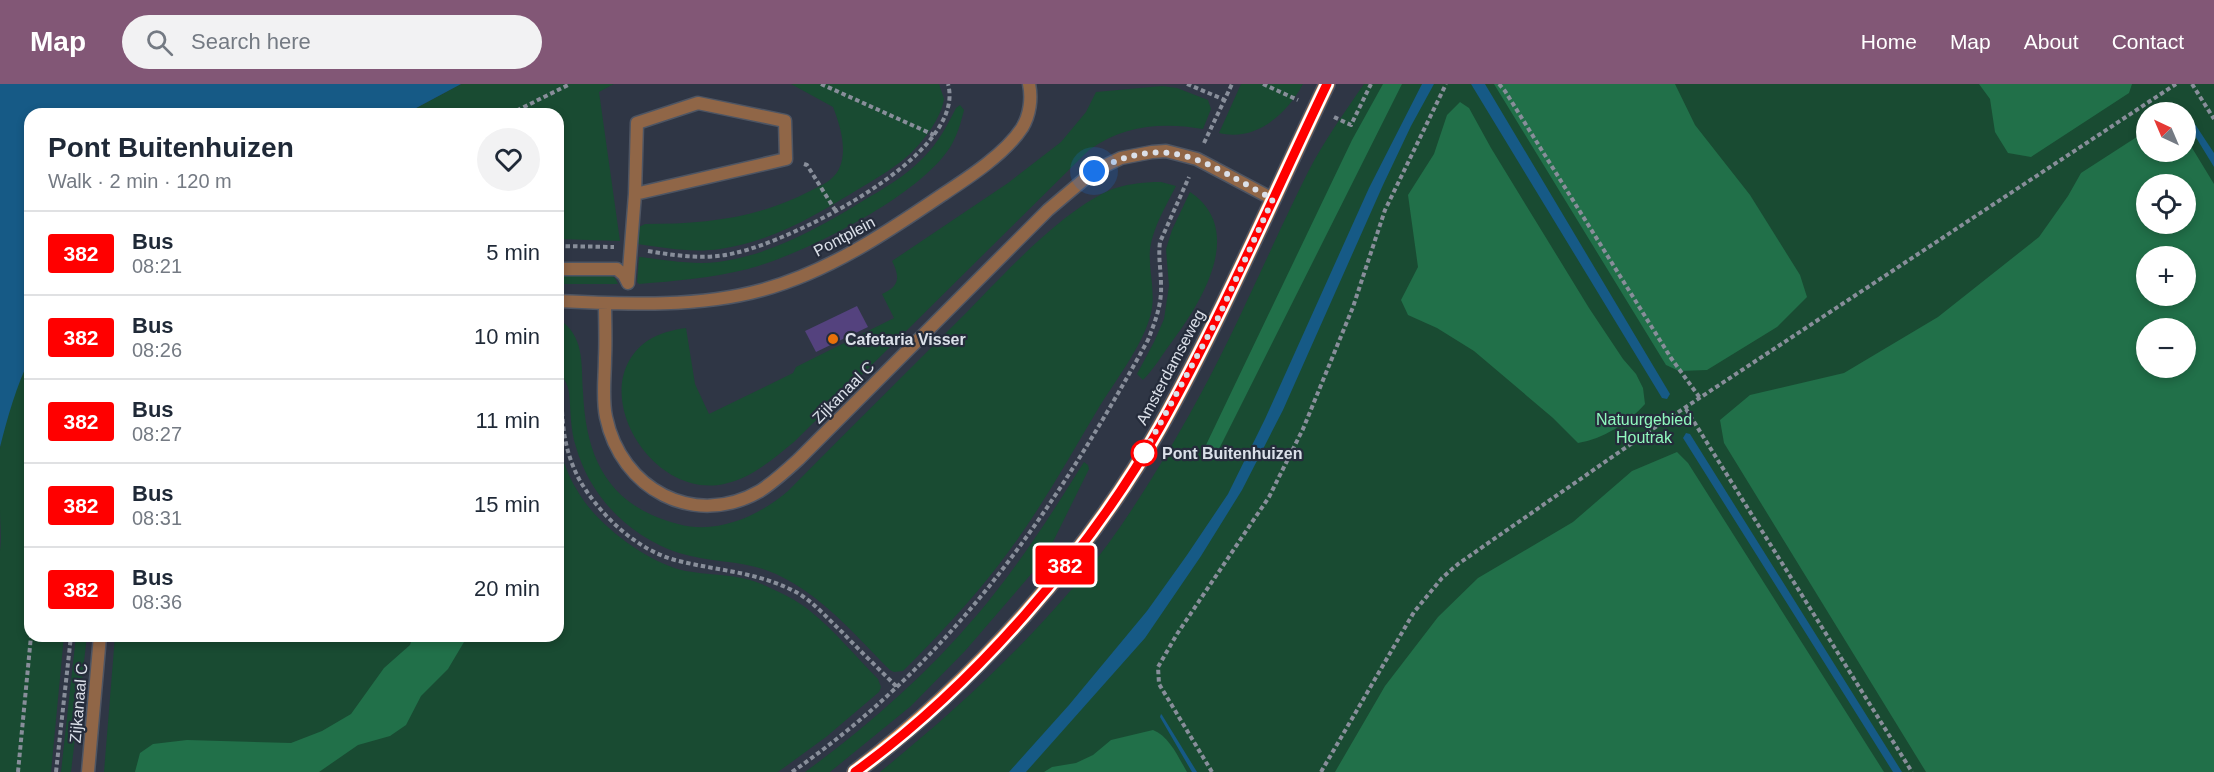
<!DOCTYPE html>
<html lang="en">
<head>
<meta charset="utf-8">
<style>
	:root { --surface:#fff; --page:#f2f2f3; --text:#1f2937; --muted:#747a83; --line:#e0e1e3; --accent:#825776 }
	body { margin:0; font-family:Arial,sans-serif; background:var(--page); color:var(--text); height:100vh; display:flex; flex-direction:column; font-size:22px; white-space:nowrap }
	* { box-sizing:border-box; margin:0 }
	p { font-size:20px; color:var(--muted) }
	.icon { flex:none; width:33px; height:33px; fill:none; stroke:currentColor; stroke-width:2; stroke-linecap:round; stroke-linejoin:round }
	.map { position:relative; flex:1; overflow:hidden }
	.details { position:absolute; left:24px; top:24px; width:540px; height:534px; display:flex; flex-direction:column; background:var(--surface); border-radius:18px; box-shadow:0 3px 9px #0003 }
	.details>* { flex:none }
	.badge { padding:0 12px; border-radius:4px; font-size:21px; line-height:39px }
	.needle { width:39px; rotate:316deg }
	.controls { position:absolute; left:2136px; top:18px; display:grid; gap:12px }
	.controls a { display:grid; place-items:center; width:60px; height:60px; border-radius:50%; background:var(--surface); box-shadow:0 3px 9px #0003; font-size:30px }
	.you { position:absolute; width:30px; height:30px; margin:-15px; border:4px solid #fff; border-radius:50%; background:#1a73e8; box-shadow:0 0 0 9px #1a73e833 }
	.map>.badge { position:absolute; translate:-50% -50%; box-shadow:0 0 0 3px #fff }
	.round { display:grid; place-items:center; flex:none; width:63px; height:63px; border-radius:32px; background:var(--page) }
	.head { display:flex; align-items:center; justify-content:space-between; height:102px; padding:0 24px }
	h1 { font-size:28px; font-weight:700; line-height:45px }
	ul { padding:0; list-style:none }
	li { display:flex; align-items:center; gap:18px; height:84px; padding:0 24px; border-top:2px solid var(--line) }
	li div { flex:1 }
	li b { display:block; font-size:22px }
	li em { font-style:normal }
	li .badge { min-width:66px; font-weight:700; text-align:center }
	header { display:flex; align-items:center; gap:36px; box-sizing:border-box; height:84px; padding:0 30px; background:var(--accent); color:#fff }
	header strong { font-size:28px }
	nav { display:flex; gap:33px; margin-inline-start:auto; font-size:21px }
	.search { width:420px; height:54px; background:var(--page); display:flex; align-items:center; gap:15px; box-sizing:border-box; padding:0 21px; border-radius:33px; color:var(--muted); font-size:22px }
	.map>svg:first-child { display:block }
	.green { fill:#194b32; fill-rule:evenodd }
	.forest { fill:#217049; fill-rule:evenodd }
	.water { fill:#165a86 }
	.building { fill:#54427e }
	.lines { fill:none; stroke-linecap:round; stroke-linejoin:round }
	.service-casing { stroke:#4e5563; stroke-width:15 }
	.tertiary-casing { stroke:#4e5563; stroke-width:15 }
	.primary-casing { stroke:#4e5563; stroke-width:18 }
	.path { stroke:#888e9a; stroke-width:4; stroke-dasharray:4.5 3; stroke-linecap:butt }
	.service { stroke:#906647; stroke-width:12 }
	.tertiary { stroke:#906647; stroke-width:12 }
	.primary { stroke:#e9934e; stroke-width:15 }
	.line-casing { stroke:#fff; stroke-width:14 }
	.line { stroke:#f00; stroke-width:9 }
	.walk { stroke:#dbe0e9; stroke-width:6; stroke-dasharray:0 10.8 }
	.food-dot { fill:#e8710a; stroke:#252c3b; stroke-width:2 }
	.stop-dot { fill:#fff; stroke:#f00; stroke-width:3 }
	.labels { text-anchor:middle; stroke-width:4.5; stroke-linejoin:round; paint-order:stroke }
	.street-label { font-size:16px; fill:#dbe0e9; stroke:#252c3b }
	.poi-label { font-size:16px; font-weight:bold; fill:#dbe0e9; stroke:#252c3b; text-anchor:start }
	.park-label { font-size:16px; fill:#90f8be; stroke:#252c3b }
	.stop-label { font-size:16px; font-weight:bold; fill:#dbe0e9; stroke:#252c3b; text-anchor:start }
</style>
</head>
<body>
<header>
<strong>Map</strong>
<div class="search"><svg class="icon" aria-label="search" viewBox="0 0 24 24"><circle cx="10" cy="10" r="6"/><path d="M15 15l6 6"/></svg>Search here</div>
<nav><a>Home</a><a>Map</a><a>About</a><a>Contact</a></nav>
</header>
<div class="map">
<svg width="2214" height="688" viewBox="0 0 2214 688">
	<rect width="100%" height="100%" fill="#2f3645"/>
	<path class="green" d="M461,0h153l-15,8 21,149 -62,-2v-125h-153z
		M791,0h148l5,15c-3,19 -19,40 -33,54 -14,13 -32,24 -49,34 -44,27 -90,55 -142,62 -28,4 -55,-1 -82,-5l1,-17 6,-3c59,0 111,-5 165,-33 10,-5 23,-10 29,-22 9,-19 1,-44 -6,-62z
		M1241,0h62c-16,30 -47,58 -84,49z
		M1364,0h850v688h-1334c84,-68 163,-142 228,-228 29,-40 55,-83 80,-127 45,-79 79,-163 120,-245 16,-31 36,-59 56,-88zM2146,28h40v40h-40zM2146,100h40v40h-40zM2146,172h40v40h-40zM2146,244h40v40h-40z
		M1162,2l15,2 31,12 3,9 -8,20c-41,-7 -79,-4 -114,21l-295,292c-21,17 -42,36 -70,42 -75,16 -140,-98 -77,-143 12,-8 25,-11 39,-13l9,56 14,30 84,-41 3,-6 98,-49 -12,-24c18,-8 18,-17 10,-33l116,-78 53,-41 25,-30 10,-20z
		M960,21l4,5c-3,12 -6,23 -12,34 -29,51 -148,110 -204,125 -36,9 -73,12 -109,15l-2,-2 2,-25h2c25,3 51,8 77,5 52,-7 99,-33 143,-60 22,-13 45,-26 63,-45 14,-14 23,-31 32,-49z
		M1161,98l15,4c-10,20 -23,41 -26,63 -2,23 7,45 0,68 -9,31 -35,64 -52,92 -31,52 -60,105 -98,154 -29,38 -63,74 -97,108l-9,1 -4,-2c-35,-35 -68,-75 -114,-96 -30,-14 -65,-11 -97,-21 -49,-16 -89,-56 -103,-106 -6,-18 -5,-36 -7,-54 -1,-10 -7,-16 -10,-25 -4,-10 -1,-38 -1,-50 27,19 23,44 25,74 3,68 26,114 95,132 40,11 81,-8 110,-33 60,-61 121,-121 181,-181 37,-38 91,-97 139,-119 16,-7 35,-9 53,-9z
		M1190,108c57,38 11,111 -19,151 -9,12 -17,26 -28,37l-6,-6 17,-32 10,-23 5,-33 -3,-37 6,-19z
		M610,191l5,3 3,6h-60v-8z
		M30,274v278h34l-13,136h-51v-221c2,-14 0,-27 0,-41 0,-20 0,-40 0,-60 1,-29 17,-66 30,-92z
		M558,360c5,16 10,32 19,46 18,33 67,70 104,80 27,6 59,3 85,16 15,7 31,14 44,25 24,19 46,46 68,68l3,8 -2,5 -53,45 -48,35h-674l11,-136h443z
		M1084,378l4,3 1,4 -44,89 -80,93 -54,55 -81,66h-25c62,-45 122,-98 172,-157 40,-47 74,-100 107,-153z
		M76,552h11l-16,136h-10z"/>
	<path class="forest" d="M1383,0h19l-187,373 -9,-12 146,-305z
		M1494,0h181l20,41 55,70 50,80 7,22 -30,30 -70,43 -28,1 -13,-6z
		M1979,0h153l-3,9 -98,64 -23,-4 -13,-21 -5,-33z
		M1460,18l9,6 22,40 98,160 34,51 13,15 7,14 2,16c-17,19 -42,35 -67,39l-25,-25 -79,-67 -37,-23 -29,-13 -7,-15 17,-33 -10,-72 26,-41 13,-39z
		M2146,47v21h40v-14l28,46v588h-288l-202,-329 -4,-23 30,-25 94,-22 94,-56 101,-80 29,-41 13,-23zM2186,100v40h-40v-40zM2146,172h40v40h-40zM2186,244v40h-40v-40z
		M1677,368l11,11 196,309h-549l50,-86 53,-69 40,-39 95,-56 59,-51z
		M413,552h52l-1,6 -16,27 -27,27 -15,29 -16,11 -32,9 -39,27h-184l5,-19 13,-9 34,-4 104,3 31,-12 29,-17 33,-46 26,-23z
		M1153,646c17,7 25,27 34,42h-143l8,-5 24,-4 17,-8 18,-15z"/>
	<path class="water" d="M0,0h461l-56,30h-375v244c-14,29 -22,58 -30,89z
		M1422,0h12l-23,42 -28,59 -100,225 -41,80 -41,66 -56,82 -119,134h-17l60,-67 78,-94 40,-56 41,-61 37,-75 104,-231z
		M1471,0h14l185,310 -3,5 -5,-1z
		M2183,25h2l29,44v14l-28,-46v-9h-5z
		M1686,349l4,1 212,338h-9l-210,-334z
		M1161,630l1,1 35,57h-5l-32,-55z"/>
	<path class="building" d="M857,222l11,21 -52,25 -11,-21z"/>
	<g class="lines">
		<defs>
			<path id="service" d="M558,185h59l7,6 4,8
				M628,199l7,-89 2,-71 61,-20 87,18 1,38 -151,35"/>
			<path id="tertiary" d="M558,217c66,3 139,7 204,-11 66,-18 124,-57 180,-95 26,-17 63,-41 80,-67 8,-13 10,-30 7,-44
				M605,219c0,18 1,36 0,55 0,19 -3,40 1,59 15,72 88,112 154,74 14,-9 27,-21 39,-32l249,-249 46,-39 27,-13 31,-6 14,-1 31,8 76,40
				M88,688l12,-136"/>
			<path id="primary" d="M855,688c119,-89 232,-216 305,-345 62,-111 112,-228 167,-343"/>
		</defs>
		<use href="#service" class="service-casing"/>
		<use href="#tertiary" class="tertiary-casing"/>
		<use href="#primary" class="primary-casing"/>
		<path class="path" d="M821,0l113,51
			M1187,0l38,16
			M1263,0l35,16
			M1499,0l6,7 166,267 29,40
			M2192,0l22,35
			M510,30l60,-30
			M1334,33l17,8 20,-41
			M1204,59l28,-59
			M804,80l3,1 28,45
			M558,162l56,1
			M648,167c30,5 58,9 87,2 56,-12 233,-98 213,-169
			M558,298c5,13 3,26 5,40 1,19 7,40 16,57 20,35 56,70 96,81 42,11 79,11 119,31 18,9 33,27 48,41 18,19 37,37 55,55
			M1686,325l226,363
			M18,688l13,-136
			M56,688l15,-136
			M792,688c163,-113 262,-261 356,-432 7,-18 14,-36 13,-55 0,-15 -3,-28 -1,-43l29,-65
			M1212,688l-53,-88 -1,-17 19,-33 92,-137 34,-68 50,-122 32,-97 61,-126
			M1321,688l93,-160 28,-34 16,-14 193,-134 525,-346"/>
		<use href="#service" class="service"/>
		<use href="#tertiary" class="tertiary"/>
		<use href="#primary" class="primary"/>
	</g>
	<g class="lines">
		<defs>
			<path id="line" d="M855,688c117,-85 234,-219 305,-345 62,-111 112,-228 167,-343"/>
		</defs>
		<use href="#line" class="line-casing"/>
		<use href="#line" class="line"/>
		<path class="walk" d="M1094,87c78,-40 110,-8 179,28l-54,117 -75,137"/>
	</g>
	<circle class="food-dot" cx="833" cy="255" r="6"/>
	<circle class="stop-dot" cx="1144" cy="369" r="12"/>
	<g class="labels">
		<g class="street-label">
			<text transform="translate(844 152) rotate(-28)" y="6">Pontplein</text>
			<text transform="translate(1170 283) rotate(-62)" y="6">Amsterdamseweg</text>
			<text transform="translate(843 308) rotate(-45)" y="6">Zijkanaal C</text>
			<text transform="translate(78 619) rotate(-85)" y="6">Zijkanaal C</text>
		</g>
		<g class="poi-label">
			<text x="845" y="261">Cafetaria Visser</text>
		</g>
		<g class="park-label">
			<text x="1644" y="341">Natuurgebied<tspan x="1644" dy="18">Houtrak</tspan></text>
		</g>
		<g class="stop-label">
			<text x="1162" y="375">Pont Buitenhuizen</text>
		</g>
	</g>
</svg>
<div class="controls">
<a><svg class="needle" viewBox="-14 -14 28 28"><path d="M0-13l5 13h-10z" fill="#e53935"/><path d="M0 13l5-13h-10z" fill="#747a83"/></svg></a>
<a><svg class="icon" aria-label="locate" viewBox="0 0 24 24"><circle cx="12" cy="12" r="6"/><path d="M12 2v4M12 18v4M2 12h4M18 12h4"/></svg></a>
<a>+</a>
<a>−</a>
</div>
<div class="you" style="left:1094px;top:87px"></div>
<b class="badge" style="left:1065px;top:481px;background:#f00;color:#fff">382</b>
<section class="details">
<div class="head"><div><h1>Pont Buitenhuizen</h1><p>Walk · 2 min · 120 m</p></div><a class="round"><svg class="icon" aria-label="heart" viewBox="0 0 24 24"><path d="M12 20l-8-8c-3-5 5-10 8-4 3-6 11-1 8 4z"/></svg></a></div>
<ul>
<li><span class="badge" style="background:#f00;color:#fff">382</span><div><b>Bus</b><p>08:21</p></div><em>5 min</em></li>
<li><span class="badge" style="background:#f00;color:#fff">382</span><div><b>Bus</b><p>08:26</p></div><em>10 min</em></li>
<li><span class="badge" style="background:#f00;color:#fff">382</span><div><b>Bus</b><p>08:27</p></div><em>11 min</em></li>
<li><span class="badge" style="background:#f00;color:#fff">382</span><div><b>Bus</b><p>08:31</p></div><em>15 min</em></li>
<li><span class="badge" style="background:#f00;color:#fff">382</span><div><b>Bus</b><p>08:36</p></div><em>20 min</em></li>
</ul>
</section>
</div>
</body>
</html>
